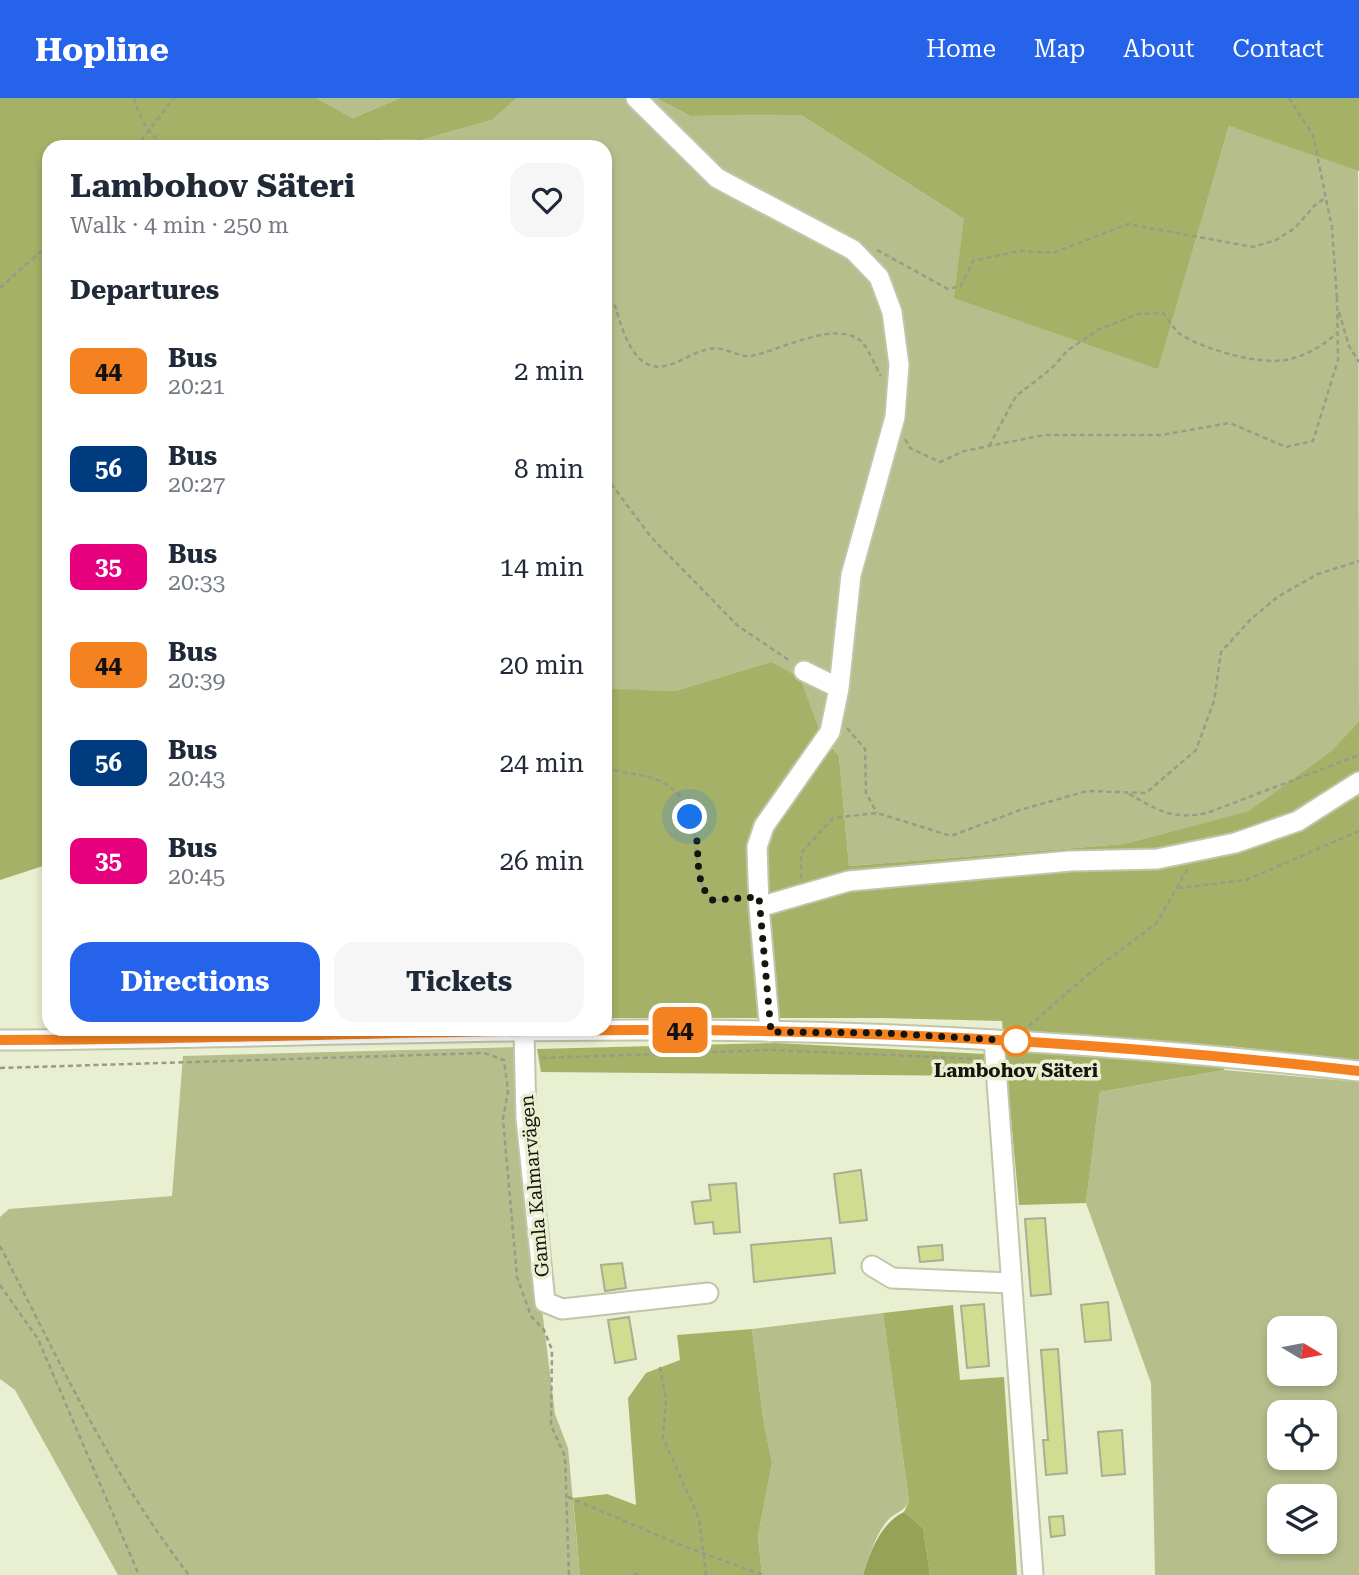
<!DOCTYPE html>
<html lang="en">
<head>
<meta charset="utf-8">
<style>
	:root { --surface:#fff; --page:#f6f6f7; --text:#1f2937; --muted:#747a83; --accent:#2563eb }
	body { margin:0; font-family:"Roboto Serif",serif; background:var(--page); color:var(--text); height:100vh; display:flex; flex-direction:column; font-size:26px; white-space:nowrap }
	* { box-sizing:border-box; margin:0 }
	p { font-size:23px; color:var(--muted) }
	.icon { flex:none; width:38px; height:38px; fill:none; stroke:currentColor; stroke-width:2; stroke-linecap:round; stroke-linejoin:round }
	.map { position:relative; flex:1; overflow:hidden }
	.side { position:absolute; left:42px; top:42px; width:570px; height:896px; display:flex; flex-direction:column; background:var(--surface); border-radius:21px; box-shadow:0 4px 10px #0003 }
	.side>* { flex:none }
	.badge { padding:0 14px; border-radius:10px; font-size:24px; line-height:46px }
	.needle { width:46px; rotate:100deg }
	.controls { position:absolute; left:1267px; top:1218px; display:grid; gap:14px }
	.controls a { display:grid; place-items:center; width:70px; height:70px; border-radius:14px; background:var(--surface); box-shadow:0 4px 10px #0003; font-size:35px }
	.you { position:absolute; width:35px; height:35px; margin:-18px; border:5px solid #fff; border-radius:50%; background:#1a73e8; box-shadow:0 0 0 10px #1a73e833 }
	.map>.badge { position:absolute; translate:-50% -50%; box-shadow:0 0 0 4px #fff }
	h2 { padding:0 28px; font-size:26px; line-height:63px }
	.round { display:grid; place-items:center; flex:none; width:74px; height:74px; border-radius:21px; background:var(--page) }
	.overview { display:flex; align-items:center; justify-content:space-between; height:119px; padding:0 28px }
	h1 { font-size:33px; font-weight:700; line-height:52px }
	.button { display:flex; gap:14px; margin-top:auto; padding:14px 28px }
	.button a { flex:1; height:80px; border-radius:21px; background:var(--accent); color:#fff; font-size:28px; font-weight:700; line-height:80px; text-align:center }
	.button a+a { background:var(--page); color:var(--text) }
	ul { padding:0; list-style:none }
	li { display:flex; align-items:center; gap:21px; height:98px; padding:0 28px }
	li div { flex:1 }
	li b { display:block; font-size:26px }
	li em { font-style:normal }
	li .badge { min-width:77px; font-weight:700; text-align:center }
	header { display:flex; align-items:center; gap:42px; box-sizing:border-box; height:98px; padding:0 35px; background:var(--accent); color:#fff }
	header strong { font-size:33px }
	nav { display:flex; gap:38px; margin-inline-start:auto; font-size:24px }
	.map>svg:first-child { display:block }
	.green { fill:#b6bf8c; fill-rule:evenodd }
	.forest { fill:#a5b167 }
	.water { fill:#96a258 }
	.building { fill:#d0dd91; stroke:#a8ae91; stroke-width:2 }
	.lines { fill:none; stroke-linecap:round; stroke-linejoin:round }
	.minor-casing { stroke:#c0c6a9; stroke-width:23 }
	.path { stroke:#989c86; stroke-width:2.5; stroke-dasharray:5 3.5; stroke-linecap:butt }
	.minor { stroke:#fff; stroke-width:19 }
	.line-casing { stroke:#fff; stroke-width:16 }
	.line { stroke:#f58220; stroke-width:10 }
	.walk { stroke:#14150b; stroke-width:7; stroke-dasharray:0 12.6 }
	.stop-dot { fill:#fff; stroke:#f58220; stroke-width:3.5 }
	.labels { text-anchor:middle; stroke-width:7; stroke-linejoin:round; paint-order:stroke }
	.stop-label { font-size:19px; font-weight:bold; fill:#14150b; stroke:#e9efd1 }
	.street-label { font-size:19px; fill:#14150b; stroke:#e9efd1 }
</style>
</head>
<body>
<header>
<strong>Hopline</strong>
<nav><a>Home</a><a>Map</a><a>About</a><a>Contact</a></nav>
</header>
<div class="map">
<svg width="1359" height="1477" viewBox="0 0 1359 1477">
	<rect width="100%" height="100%" fill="#e9efd1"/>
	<path class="green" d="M316,0h84l-47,20z
		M517,0h139l34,18 111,-1 163,104 194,149 71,-242 129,43 1,552 -28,30 -81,60 -126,33 -275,22 -10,-110 -68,-94 -96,29 -62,-1 -7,7v-550h-226v-8l41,1 71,-20z
		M517,949l2,77 36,290 13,34 12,127h-462l-103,-185 -15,-11v-162l9,-8 163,-13 11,-140z
		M1224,972l135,12v493h-204l-4,-192 -65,-180 14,-111zM1279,1230h46v46h-46zM1279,1314h46v46h-46zM1279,1398h46v46h-46z
		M883,1215l26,188c-6,12 -12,10 -20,18 -12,12 -21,39 -26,56h-101l-4,-39 14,-73 -9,-45 -11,-89z"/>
	<path class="forest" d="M0,0h316l37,20 47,-20h117l-25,22 -71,20 -40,-1 -1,8h-331v717l-49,16z
		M656,0h703v73l-130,-45 -71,243 -204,-71 10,-79 -163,-104 -111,1z
		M771,564l29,16 20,54 19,24 10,110 275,-22 125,-33 82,-60 28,-30v339l-131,-14 -4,24 -124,22 -14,111 -67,2 -17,-184 -120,-3h-276v-321l7,-8 62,2z
		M776,945l209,11 1,22 -445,-4 -4,-23z
		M953,1207l7,75 44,-3 13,198h-87l-7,-47 -19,-16 5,-11 -26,-188z
		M752,1231l11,89 9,45 -14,73 4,39h-182l-7,-77 34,-4 29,11 -8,-107 18,-25 34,-13 -3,-25z"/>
	<path class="water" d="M904,1414l19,16 7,47h-67c7,-24 18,-52 41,-63z"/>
	<path class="building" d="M861,1072l6,50 -27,3 -6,-49z
		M736,1085l4,49 -26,2 -1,-12 -18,2 -3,-22 19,-2 -2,-15z
		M1045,1120l6,76 -20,2 -6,-77z
		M831,1140l4,35 -81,9 -3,-37z
		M942,1147l1,15 -23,2 -2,-15z
		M622,1165l4,25 -21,3 -4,-26z
		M1108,1204l3,38 -26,2 -4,-37z
		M984,1206l5,62 -22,2 -6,-62z
		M629,1219l7,42 -21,4 -7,-43z
		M1058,1251l9,124 -21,2 -3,-35h5l-7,-90z
		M1122,1332l3,44 -23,2 -4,-44z
		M1063,1418l2,19 -14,2 -2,-20z"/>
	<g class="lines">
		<defs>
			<path id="minor" d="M636,0l81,80 136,72 26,27 13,35 7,53 -4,52 -44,158 -12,113 -9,44 -66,94 -7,21 2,60
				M804,573l35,17
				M524,933l2,87 19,184 17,7 146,-16
				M770,934l-11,-125 90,-26 221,-20 87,-2 78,-16 63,-22 61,-39
				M0,942c221,-1 442,-11 663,-10 232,0 465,15 696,41
				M994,942l39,535
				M872,1168l20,12 119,5"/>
		</defs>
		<use href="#minor" class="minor-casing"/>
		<path class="path" d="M134,0c6,22 14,34 31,49
			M1289,0l24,37 19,93 5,71
			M136,49l38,-49
			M407,49l14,-3 4,3
			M877,152l71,39 13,-3 12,-25 47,-10 33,2 75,-29 125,23 23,-7 19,-12 19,-22 11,-8
			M0,190l49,-44
			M606,203l9,5c8,25 19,70 54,59 13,-4 25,-13 40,-16 14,-4 27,8 41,7 28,-4 88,-39 113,-13 7,9 12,23 18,33
			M1339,214l10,34 10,16
			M905,341l5,9 30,14 24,-11 80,-16h117l69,-12 56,24 27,-6 25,-81 -1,-63
			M989,348l27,-50 35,-27 17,-19 30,-20 40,-16 25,-1c5,6 11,16 17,21 25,16 81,32 110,25 17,-4 34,-14 47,-26
			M606,379l45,60 87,89 52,35
			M606,614l3,3 -3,12
			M847,630l18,21 1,44 11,20
			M606,670c18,6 42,6 58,15 48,27 19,89 48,117l30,-1
			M1129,696c31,17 43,26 78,19l152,-58
			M801,780v-25l32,-35 44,-5 74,23 69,-26 67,-19 59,2 50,-43 18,-49 7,-49 30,-33 28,-23 39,-22 41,-13
			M1178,790l68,-8 113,-49
			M1029,928l63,-55 64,-47 32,-56
			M542,960l230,-8 208,9
			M0,970l484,-15 20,7 4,31 -5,28 14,158 14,39 13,14 8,20 -1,75 14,32 4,118
			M0,1148c58,112 111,229 189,329
			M0,1187l38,54 101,236
			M660,1269l6,32 -3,39 36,80 7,57
			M568,1399l115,49 80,29
			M633,1477l5,-2"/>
		<use href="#minor" class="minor"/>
	</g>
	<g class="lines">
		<defs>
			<path id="line" d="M0,942c221,0 442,-11 663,-10 232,0 465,15 696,41"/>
		</defs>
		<use href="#line" class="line-casing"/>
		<use href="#line" class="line"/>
		<path class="walk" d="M690,719c15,27 -1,60 22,83l47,-3 12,135 113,1 132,8"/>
	</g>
	<circle class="stop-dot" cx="1016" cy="943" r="14"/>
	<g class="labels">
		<g class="stop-label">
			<text x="1016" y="979">Lambohov Säteri</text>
		</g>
		<g class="street-label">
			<text transform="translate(534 1088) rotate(-95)" y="7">Gamla Kalmarvägen</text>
		</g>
	</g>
</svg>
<div class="controls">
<a><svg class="needle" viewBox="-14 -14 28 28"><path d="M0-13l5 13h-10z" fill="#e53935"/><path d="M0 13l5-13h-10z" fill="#747a83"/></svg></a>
<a><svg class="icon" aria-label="locate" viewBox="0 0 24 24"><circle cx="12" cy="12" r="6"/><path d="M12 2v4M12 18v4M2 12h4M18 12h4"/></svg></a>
<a><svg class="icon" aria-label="layers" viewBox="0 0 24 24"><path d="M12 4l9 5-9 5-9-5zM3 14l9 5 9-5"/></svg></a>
</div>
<div class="you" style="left:690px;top:719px"></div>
<b class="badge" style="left:680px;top:932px;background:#f58220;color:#111">44</b>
<section class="side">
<div class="overview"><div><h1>Lambohov Säteri</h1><p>Walk · 4 min · 250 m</p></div><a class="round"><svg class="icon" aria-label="heart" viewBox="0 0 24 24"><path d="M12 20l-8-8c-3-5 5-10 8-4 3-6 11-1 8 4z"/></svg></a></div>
<h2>Departures</h2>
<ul>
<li><span class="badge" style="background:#f58220;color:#111">44</span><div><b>Bus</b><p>20:21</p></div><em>2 min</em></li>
<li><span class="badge" style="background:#003b80;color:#fff">56</span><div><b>Bus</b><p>20:27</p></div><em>8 min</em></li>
<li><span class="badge" style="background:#e6007e;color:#fff">35</span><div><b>Bus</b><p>20:33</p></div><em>14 min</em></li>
<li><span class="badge" style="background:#f58220;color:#111">44</span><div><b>Bus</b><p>20:39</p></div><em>20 min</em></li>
<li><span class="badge" style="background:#003b80;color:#fff">56</span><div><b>Bus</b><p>20:43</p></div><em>24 min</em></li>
<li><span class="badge" style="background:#e6007e;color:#fff">35</span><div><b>Bus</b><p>20:45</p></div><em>26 min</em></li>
</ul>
<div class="button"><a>Directions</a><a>Tickets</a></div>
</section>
</div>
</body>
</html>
